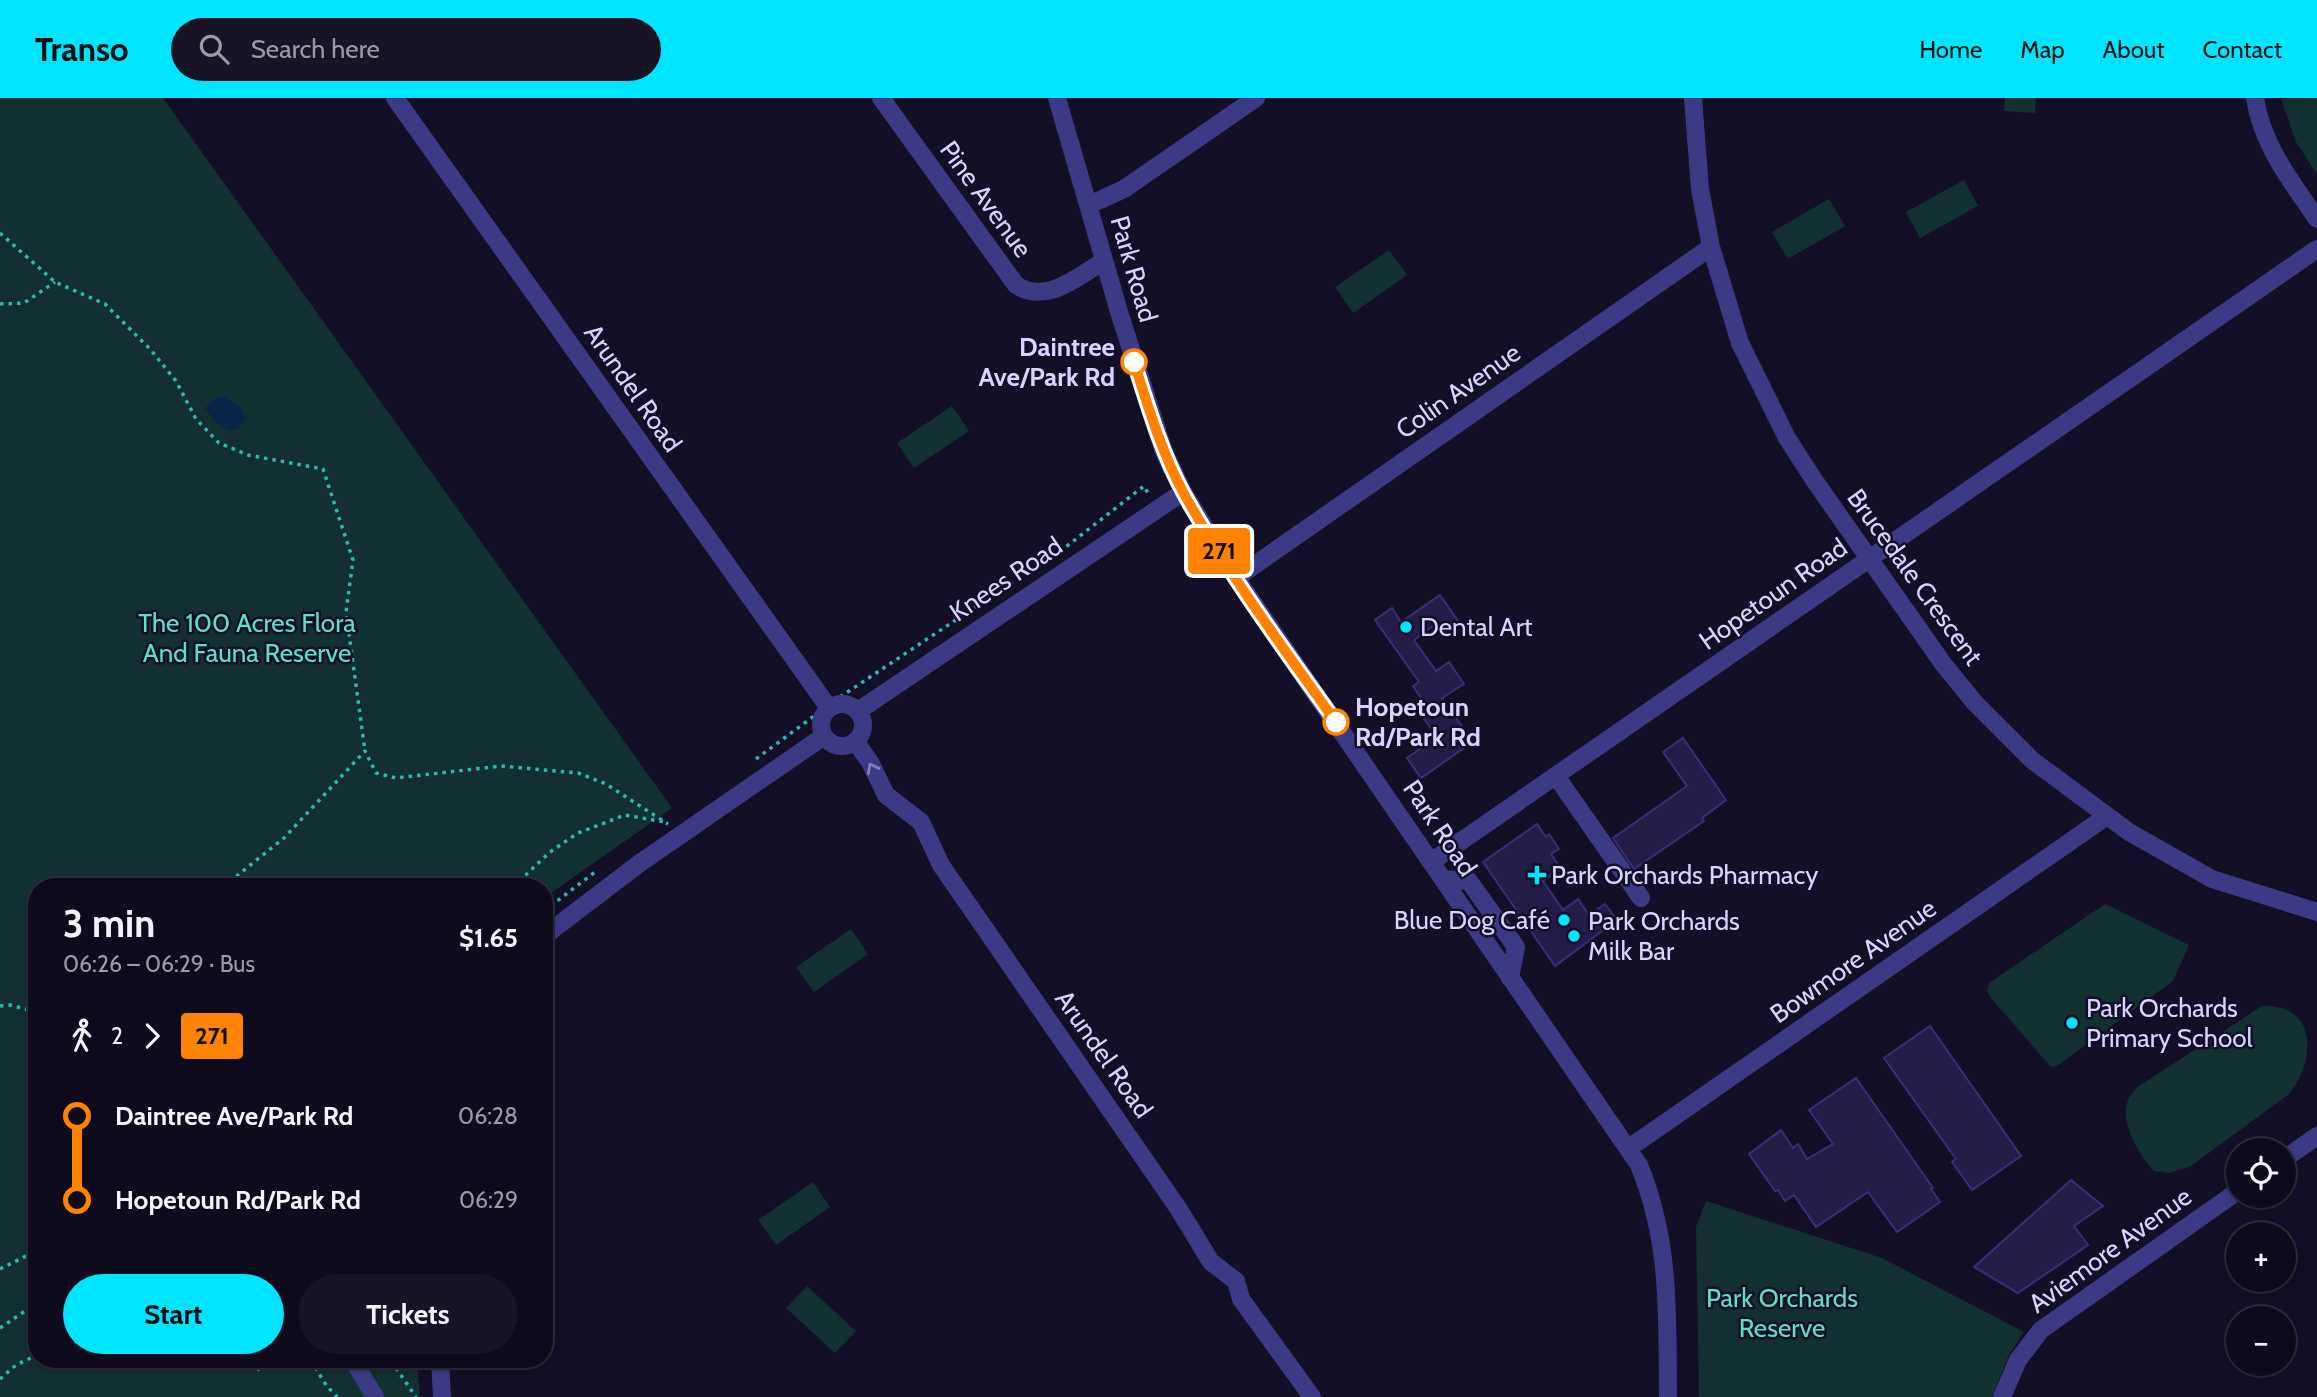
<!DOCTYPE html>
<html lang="en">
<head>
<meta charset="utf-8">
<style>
	:root { --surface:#0e0b1c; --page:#171425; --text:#f1f3f6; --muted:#9b9ba3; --line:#2e2b3b; --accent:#00e5ff }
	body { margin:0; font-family:Cabin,sans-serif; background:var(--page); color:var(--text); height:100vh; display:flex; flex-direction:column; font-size:26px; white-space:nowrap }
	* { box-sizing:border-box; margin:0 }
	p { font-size:23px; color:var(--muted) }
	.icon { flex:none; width:38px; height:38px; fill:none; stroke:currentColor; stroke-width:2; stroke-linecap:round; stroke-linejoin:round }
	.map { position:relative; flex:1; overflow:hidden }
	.drawer { position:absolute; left:28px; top:780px; width:525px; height:490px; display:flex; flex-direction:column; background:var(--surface); border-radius:28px; box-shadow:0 4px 10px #0003,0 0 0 2px var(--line) }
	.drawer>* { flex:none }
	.badge { padding:0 14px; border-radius:5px; font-size:24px; line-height:46px }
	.controls { position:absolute; left:2226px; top:1040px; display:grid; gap:14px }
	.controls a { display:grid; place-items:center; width:70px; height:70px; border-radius:50%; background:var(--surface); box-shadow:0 4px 10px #0003,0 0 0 2px var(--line); font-size:35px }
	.map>.badge { position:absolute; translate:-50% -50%; box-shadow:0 0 0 4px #fff }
	.legs { display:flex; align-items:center; gap:10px; height:77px; padding:0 35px; font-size:23px }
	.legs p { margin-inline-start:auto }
	.overview { display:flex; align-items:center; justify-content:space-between; height:119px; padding:0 35px }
	h1 { font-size:38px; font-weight:700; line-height:52px }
	.cta { display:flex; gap:14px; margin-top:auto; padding:14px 35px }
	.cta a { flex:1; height:80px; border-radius:42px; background:var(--accent); color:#111; font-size:28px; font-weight:700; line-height:80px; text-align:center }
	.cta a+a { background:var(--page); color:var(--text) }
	ul { padding:0 35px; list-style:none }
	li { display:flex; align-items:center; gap:24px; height:84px; font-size:26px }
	li i { display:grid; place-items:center; width:10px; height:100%; margin:0 9px; background:currentColor }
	li i::after { content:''; width:18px; height:18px; margin:-9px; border:5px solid; border-radius:50%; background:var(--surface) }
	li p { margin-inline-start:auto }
	li:first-child i { background:linear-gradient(#0000 50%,currentColor 0) }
	li:last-child i { background:linear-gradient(currentColor 50%,#0000 0) }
	header { display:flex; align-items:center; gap:42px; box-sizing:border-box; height:98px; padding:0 35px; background:var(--accent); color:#111 }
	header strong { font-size:33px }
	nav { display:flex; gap:38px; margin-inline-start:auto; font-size:24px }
	.search { width:490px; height:63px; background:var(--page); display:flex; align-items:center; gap:18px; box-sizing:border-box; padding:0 24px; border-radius:38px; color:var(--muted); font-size:26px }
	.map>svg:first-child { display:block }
	.green { fill:#12302f }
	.water { fill:#0c2248 }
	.building { fill:#241b47; stroke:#3b2d73; stroke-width:2 }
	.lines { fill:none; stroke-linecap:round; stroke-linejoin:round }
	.path { stroke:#2fb8b0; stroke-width:3.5; stroke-dasharray:3.5 5; stroke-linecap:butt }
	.minor { stroke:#3d3a85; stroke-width:18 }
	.oneway { stroke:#837fbc }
	.line-1-casing { stroke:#fff; stroke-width:16 }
	.line-1 { stroke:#ff8200; stroke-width:10 }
	.stop-1-dot { fill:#fff; stroke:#ff8200; stroke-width:3.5 }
	.poi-dot { fill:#00e5ff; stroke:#130f26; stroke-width:2.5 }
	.labels { text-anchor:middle; stroke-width:5; stroke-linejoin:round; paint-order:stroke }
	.street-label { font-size:26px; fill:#d9d4ff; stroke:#130f26 }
	.stop-label { font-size:26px; font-weight:bold; fill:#d9d4ff; stroke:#130f26; text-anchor:end }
	.park-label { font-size:26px; fill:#5fe0c0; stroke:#130f26 }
	.poi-label { font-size:26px; fill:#d9d4ff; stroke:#130f26; text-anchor:start }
</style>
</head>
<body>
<header>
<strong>Transo</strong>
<div class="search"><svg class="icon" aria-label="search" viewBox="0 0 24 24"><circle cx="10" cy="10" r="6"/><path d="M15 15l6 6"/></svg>Search here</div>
<nav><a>Home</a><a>Map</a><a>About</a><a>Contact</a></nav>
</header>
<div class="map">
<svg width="2317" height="1299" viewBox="0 0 2317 1299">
	<rect width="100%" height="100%" fill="#130f26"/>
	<path class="green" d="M0,0h163l509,710 -128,90v-11h-507v473h380l3,37h-420z
		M2005,0h31l-1,15 -31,-2z
		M2317,0v76l-21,-32 -15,-43z
		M1964,82l14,26 -58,32 -14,-26z
		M1829,101l16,27 -57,33 -16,-27z
		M1389,152l18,25 -54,38 -18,-26z
		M952,308l17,25 -55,37 -17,-25z
		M2105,806l84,41 -16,36 -116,85h-7l-59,-68 -4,-7 2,-8z
		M851,831l17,25 -54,38 -18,-25z
		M2262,908c55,-3 55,54 27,88l-98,72 -21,7 -16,-2c-19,-22 -44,-62 -15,-85z
		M813,1084l17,25 -54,38 -18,-25z
		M1706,1103l176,57 142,74 -15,23 -17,42h-293l-3,-170z
		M807,1188l49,45 -21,22 -49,-45z"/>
	<path class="water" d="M225,298l15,11 6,12 -8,10 -8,2 -15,-9 -10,-14 8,-8z"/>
	<path class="building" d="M1440,497l18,26 -15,10 -6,-8 -23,17 22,31 13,-9 15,22 -22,14 31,44 -52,36 -14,-20 30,-21 -15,-21 7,-6 -16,-24 6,-4 -44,-62 17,-12 9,14z
		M1683,640l43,62 -24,18 2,3 -70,48 -21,-31 74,-52 -24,-34z
		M1537,726l9,13 3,-3 10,15 -8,5 10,15 -18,12 20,29 15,-11 11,16 16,-11 12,16 -62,46 -72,-104z
		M1930,928l91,130 -49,34 -20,-28 4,-3 -72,-101z
		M1856,980l77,110 -2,1 9,13 -43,30 -29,-40 -52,35 -22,-32 -9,6 -7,-11 -3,1 -26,-37 32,-24 12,18 5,-4 9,15 26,-15 -24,-34z
		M2071,1082l32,26 -29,20 14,19 -70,48 -44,-26z"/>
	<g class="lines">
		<path class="path" d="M0,135l55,49 50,22 45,45 26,32 20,38 23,24 29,12 75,14 30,91 -7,52 19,139
			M0,206l24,-1 31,-21
			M840,599l227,-151 77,-60 5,9
			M756,661l58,-43
			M223,789l61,-49 81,-87 11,22 20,5 105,-12 77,7 28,11 62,40
			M513,789l37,-35 28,-19 47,-18 40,7
			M544,813l51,-39
			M0,908l10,-1 27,7
			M0,1171l26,-13 11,-16
			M0,1230l37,-25
			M311,1262l15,25 11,12
			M394,1262v5l22,32
			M257,1272l14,-10
			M0,1281l16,-14 21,-10"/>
		<path class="minor" d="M395,0l434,610
			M881,0l135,187c31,20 62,-9 88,-24
			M1057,0l63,217 44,137 19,40 53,86 403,587c32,78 28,150 29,232
			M1693,0l7,91 11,58 29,96 47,95 27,42 130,185 31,38 57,57 97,72 83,47 105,33
			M2255,0c7,47 36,83 62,121
			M1089,107l35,-16 132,-91
			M1236,480l475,-331
			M821 627a21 21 0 1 1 42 0a21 21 0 1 1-42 0Z
			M858,613l325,-219
			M855,643l15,21 16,33 35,27 20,43 237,343 33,54 25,19 5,18 71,98
			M1556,678l85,122
			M1431,764l886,-613
			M1443,781l26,2 47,66 -6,31
			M544,838l96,-73 184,-127
			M1629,1050l478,-332
			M2284,1061l33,-23
			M353,1262l22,37
			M440,1262l2,37
			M2002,1299l16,-37 23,-30 197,-139"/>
	</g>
	<defs><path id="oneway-chevron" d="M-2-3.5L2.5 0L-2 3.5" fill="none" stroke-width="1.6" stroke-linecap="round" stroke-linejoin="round" transform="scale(1.75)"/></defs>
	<use class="oneway" href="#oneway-chevron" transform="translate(872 670) rotate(-118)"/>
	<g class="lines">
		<defs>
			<path id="line-1" d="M1134,264c14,44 27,89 49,130 44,80 100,156 153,230"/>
		</defs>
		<use href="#line-1" class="line-1-casing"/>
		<use href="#line-1" class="line-1"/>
	</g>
	<g class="stop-1-dot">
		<circle cx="1134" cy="264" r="12"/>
		<circle cx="1336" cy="624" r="12"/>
	</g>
	<g class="poi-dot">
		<circle cx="1406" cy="529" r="7"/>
		<path d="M1533.5 766.5h7v7h7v7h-7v7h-7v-7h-7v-7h7z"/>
		<circle cx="1564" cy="822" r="7"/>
		<circle cx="1574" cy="838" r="7"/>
		<circle cx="2072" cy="925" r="7"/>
	</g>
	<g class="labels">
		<g class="street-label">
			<text transform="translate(986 101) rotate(54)" y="9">Pine Avenue</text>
			<text transform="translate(1134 171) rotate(74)" y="9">Park Road</text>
			<text transform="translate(633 290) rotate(55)" y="9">Arundel Road</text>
			<text transform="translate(1458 293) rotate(-35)" y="9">Colin Avenue</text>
			<text transform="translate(1915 479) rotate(54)" y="9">Brucedale Crescent</text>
			<text transform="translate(1006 481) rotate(-34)" y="9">Knees Road</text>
			<text transform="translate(1773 496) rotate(-35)" y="9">Hopetoun Road</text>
			<text transform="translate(1440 730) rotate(56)" y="9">Park Road</text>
			<text transform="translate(1853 863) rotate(-35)" y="9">Bowmore Avenue</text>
			<text transform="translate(1104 956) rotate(55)" y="9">Arundel Road</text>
			<text transform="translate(2110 1152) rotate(-36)" y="9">Aviemore Avenue</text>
		</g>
		<g class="stop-label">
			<text x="1115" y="258">Daintree<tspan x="1115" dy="30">Ave/Park Rd</tspan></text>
			<text x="1355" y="618" text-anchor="start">Hopetoun<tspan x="1355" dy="30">Rd/Park Rd</tspan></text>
		</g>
		<g class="park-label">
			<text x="247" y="534">The 100 Acres Flora<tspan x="247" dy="30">And Fauna Reserve</tspan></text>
			<text x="1782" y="1209">Park Orchards<tspan x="1782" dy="30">Reserve</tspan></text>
		</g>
		<g class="poi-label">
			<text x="1420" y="538">Dental Art</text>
			<text x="1551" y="786">Park Orchards Pharmacy</text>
			<text x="1550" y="831" text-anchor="end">Blue Dog Café</text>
			<text x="1588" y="832">Park Orchards<tspan x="1588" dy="30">Milk Bar</tspan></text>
			<text x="2086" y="919">Park Orchards<tspan x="2086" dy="30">Primary School</tspan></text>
		</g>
	</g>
</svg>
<div class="controls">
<a><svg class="icon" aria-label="locate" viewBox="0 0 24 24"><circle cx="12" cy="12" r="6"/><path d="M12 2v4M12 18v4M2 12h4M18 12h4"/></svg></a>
<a>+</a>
<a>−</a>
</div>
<b class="badge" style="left:1219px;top:453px;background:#ff8200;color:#111">271</b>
<section class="drawer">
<div class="overview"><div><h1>3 min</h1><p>06:26 – 06:29 · Bus</p></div><b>$1.65</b></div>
<div class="legs"><svg class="icon" aria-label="walk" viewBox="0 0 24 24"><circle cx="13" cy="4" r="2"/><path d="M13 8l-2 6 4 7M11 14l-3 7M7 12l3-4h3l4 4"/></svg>2<svg class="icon" aria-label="forward" viewBox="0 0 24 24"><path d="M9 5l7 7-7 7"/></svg><b class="badge" style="background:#ff8200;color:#111">271</b></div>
<ul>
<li><i style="color:#ff8200"></i><b>Daintree Ave/Park Rd</b><p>06:28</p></li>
<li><i style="color:#ff8200"></i><b>Hopetoun Rd/Park Rd</b><p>06:29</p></li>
</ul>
<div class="cta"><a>Start</a><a>Tickets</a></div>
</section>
</div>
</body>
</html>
